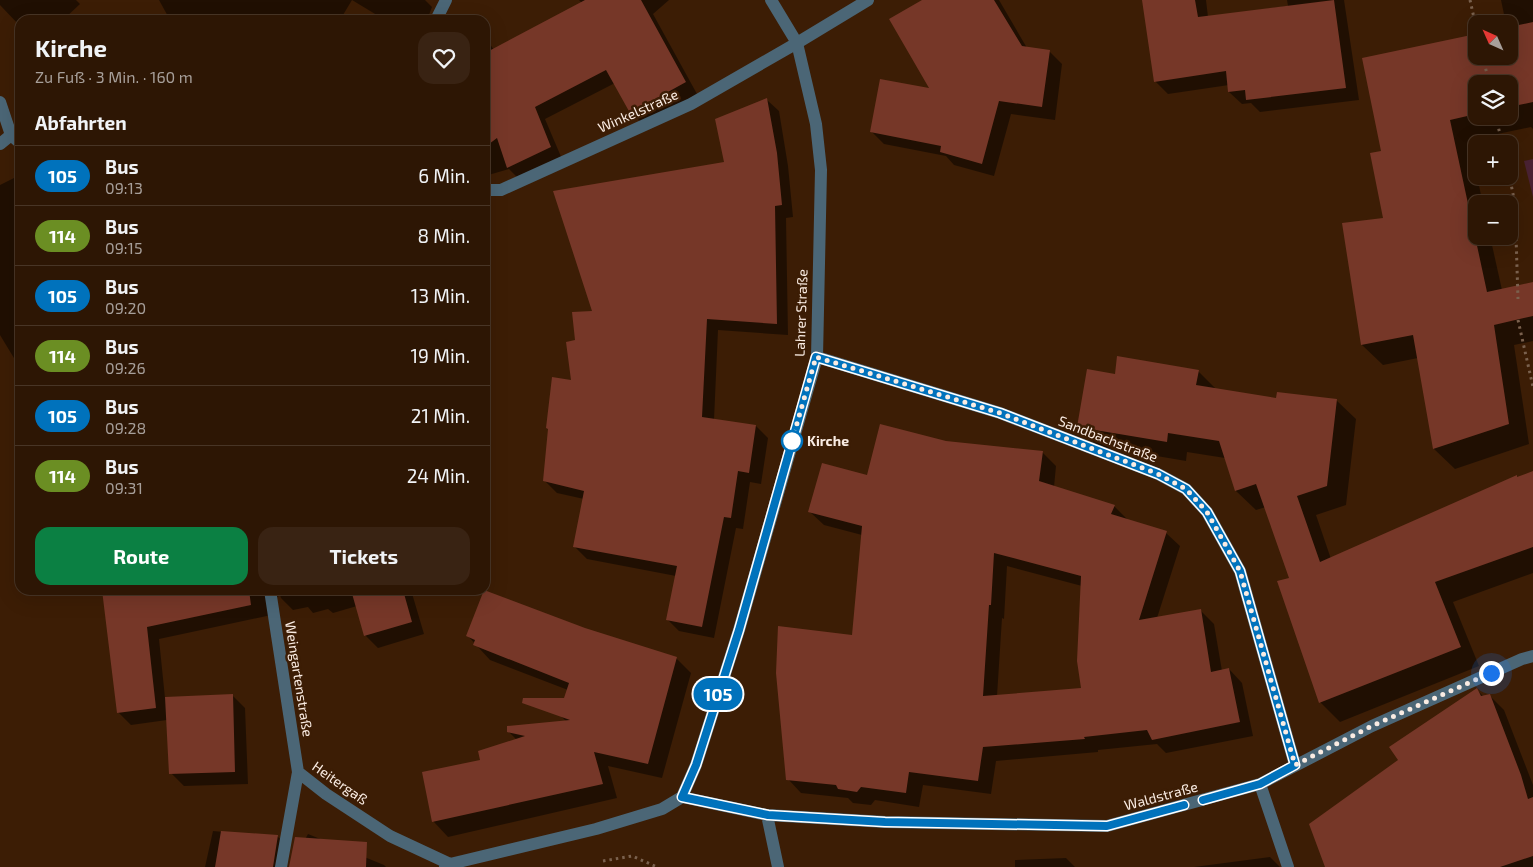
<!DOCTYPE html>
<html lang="de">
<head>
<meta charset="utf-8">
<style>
	:root { --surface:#2d1604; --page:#392313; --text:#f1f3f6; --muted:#a79f9a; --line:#483526; --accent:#0b8043 }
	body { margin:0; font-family:"Exo 2",sans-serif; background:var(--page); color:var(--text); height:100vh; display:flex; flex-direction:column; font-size:19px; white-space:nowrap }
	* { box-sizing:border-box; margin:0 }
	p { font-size:16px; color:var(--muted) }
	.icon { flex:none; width:28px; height:28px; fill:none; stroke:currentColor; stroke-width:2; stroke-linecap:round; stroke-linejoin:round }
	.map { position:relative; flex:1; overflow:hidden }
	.drawer { position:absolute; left:15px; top:15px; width:475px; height:580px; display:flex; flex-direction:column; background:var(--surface); border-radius:15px; box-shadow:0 5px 20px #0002,0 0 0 1px var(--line) }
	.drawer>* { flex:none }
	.badge { padding:0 10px; border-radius:16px; font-size:18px; line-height:32px }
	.needle { width:32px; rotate:315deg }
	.tools { position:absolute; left:1468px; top:15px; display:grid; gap:10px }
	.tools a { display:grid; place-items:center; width:50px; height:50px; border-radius:10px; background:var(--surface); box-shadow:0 5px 20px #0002,0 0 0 1px var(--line); font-size:25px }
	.you { position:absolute; width:25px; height:25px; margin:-12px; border:4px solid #fff; border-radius:50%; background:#1a73e8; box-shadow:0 0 0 8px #1a73e833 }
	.map>.badge { position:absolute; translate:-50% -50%; box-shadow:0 0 0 2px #fff }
	h2 { padding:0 20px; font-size:19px; line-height:45px }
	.round { display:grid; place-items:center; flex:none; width:52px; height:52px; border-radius:15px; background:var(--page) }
	.headline { display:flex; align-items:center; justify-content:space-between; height:85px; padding:0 20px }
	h1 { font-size:24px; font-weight:700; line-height:38px }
	.primary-button { display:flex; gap:10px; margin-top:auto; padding:10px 20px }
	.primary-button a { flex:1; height:58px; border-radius:15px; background:var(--accent); color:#fff; font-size:20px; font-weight:700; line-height:58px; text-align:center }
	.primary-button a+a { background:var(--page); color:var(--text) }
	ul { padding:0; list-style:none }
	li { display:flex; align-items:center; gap:15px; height:60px; padding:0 20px; border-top:1px solid var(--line) }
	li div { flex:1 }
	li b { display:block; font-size:19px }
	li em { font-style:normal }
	li .badge { min-width:55px; font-weight:700; text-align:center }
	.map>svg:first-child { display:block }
	.green { fill:#4a2233 }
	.shadow { fill:#0007; fill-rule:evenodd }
	.building { fill:#763728; fill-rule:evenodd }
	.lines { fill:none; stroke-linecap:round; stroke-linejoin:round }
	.path { stroke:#7a614e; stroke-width:3; stroke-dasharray:2.5 4; stroke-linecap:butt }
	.minor { stroke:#4b6676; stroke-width:12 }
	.line-casing { stroke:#fff; stroke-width:11 }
	.line { stroke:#0072bc; stroke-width:8 }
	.walk { stroke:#faece3; stroke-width:5; stroke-dasharray:0 9 }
	.stop-dot { fill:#fff; stroke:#0072bc; stroke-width:2.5 }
	.labels { text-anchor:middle; stroke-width:5; stroke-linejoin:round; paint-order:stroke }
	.street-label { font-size:14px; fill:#faece3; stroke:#3c1d05 }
	.stop-label { font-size:14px; font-weight:bold; fill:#faece3; stroke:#3c1d05; text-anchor:start }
</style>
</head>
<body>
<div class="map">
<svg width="1533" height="867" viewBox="0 0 1533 867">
	<rect width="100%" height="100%" fill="#3c1d05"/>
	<path class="green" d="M1533,159v38l-9,-36z"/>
	<path class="shadow" d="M0,0h76l4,4 -17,16h-43v6l-20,-21z
		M159,0h193l-12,20h-170z
		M352,0h73l7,7 -5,13h-42z
		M579,0h90l-16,14 44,80 -54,30 -12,-12 -16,-29 -70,36 17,40 -43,20 -10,-10 -24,7v-139l9,13 88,-47z
		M925,0h74l28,48 23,4 12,12 -7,56 -44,-6 -17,62 -40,-11 -8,-9 -62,-12 -13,-13 61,-41z
		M1144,0h62l2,17 80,-11 -1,-6h57l15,100 -99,12 -9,-9 -9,1 -13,-12v-7l-61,9 -13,-13z
		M1501,0h32v129l-2,-2 -62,13 14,64h-7v32h14l12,54 31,-7v58l-19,4 15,99 -74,25 -21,-20 -16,-91 -35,7 -21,-20 22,-126 -2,-67 -19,-93 113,-24v21h33v-32h-3zM1476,84h33v32h-33z
		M767,100l12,11 9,55 5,51 -7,1 2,117 -70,-5 -4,90 42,6 12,12 -7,46 -11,-2 -7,47 -7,-1 -22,110 -35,-7 -12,-12 9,-43 -89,-17 -12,-12 9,-48 -27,-6 -12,-12 27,-100 4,-40 18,-29 131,-149z
		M14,178l6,6v184l-20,-33v-150z
		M1198,371l19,19 60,10h59l20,19 -10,86 -30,10 15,44 202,-86v100l-80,29 26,64 -139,56 -20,-20 -42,-120 13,-3 -25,-72 -10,3 -20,-19 -11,-33 -38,-6 -1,9 -88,-15 -19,-19 37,-52z
		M946,442l96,10 14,14 -2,21 60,19 14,14 38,13 14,13 -23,72 43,-8 14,14 8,47 7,-2 13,14 11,53 -87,17 -9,-9 -59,6v2l-102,9 -5,33 -68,-9 -4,22 -44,-7 -4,5 -18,-2 -5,-5 -47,-5 -13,-14 65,-143 9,-101 -38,-10 -14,-13 58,-36zM1007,566l75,20v103l-85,7 5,-78 2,1z
		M103,590h308l13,44 -46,14 -13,-13 -8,-29 -24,7 -5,-4 -15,4 -5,-6 -15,3 -12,-12 -1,-3 -6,5 2,14 -117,25 6,59 67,-3 13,13 3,76 -64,2 -13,-13 -4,-53 -36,5 -13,-13z
		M585,630l91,28 15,15 -29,105 -54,-12 9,32 -169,39 -14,-15 -11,-49 59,-12 35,-21 -9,-9 58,-10 -6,-6 8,-25 -78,-30 -22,-24z
		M1477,690l7,7 5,-2 15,15 29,75v82h-203l69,-107z
		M213,831l65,6 12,11 -4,19h-81z
		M308,834l76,31 2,2h-96z
		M1270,857l10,10h-86z
		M1066,858l9,9h-60v-7z"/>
	<path class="building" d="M585,0h56l45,82 -56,31 -24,-43 -71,37 16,40 -44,21 -10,-30 -12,9v-94z
		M922,0h72l28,46 28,4 -8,57 -43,-6 -17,63 -42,-12 1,-6 -71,-14 10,-53 49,9 -40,-69z
		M1142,0h53l3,17 136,-17 12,88 -100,12 -1,-10 -17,2 -2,-21 -72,11z
		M1533,22v80l-24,5v-23h-33v30l-26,6 37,172 46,-10v34l-39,9 15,99 -76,25 -20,-114 -52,10 -19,-122 41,-5 -13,-65 11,-2 -19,-93 114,-24v22h33v-29z
		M767,98l10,55 5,52 -7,1 2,118 -70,-5 -5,98 54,8 -7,48 -11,-2 -7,47 -7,-1 -22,110 -36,-7 11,-54 -104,-19 11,-56 -41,-10 5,-52 -2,-1 6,-51 19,3 -5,-38 9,-2 -3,-28 20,-1 -39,-120 171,-29 -9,-43z
		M1117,356l82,14 -3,15 80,13 1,-6 60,7 -10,87 -30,10 23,66 197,-87v2l16,-6v76l-98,35 26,65 -142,56 -42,-122 12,-3 -33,-94 -21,7 -16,-50 -51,-8 -1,9 -90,-15 10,-58 28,5z
		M880,424l66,17 97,10 -4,30 76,24 -4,9 56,17 -28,89 62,-11 10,63 18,-4 11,54 -88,18 -5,-10 -63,7 1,2 -102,8 -5,34 -69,-9 -3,21 -45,-6 -4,5 -19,-3 -2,-4 -50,-5 -10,-107 2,-47 74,9 10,-109 -54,-14 14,-49 45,12zM994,553l87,23 -4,85 4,27 -98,8 6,-91h2z
		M102,590h147l2,15 -104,22 9,81 -39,5z
		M351,590h52l9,32 -48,14z
		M484,590l101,38 92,29 -29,107 -54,-12 9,32 -171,38 -10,-50 58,-12 -2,-9 47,-15 -18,-4v-6l63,-6 -48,-17 1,-5h41l5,-15 -96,-38 2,-5 -9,-4z
		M1477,688l4,8 9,-2 31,81 7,24 5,-2v59l-33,11h-175l-16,-43 89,-64 -9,-13z
		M233,694l2,78 -66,2 -4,-77z
		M221,831l57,4 -5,32h-58z
		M295,837l72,5 -1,25h-77z"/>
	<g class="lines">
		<path class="path" d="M1470,0l6,27
			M1483,56l6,28
			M1496,116l6,28
			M1509,174l6,30 3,95
			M1518,320l15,67
			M603,861l29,-5 25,11"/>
		<path class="minor" d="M436,20l10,-20
			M0,102l11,33 9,8
			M0,144l11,-9
			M485,190h16l190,-86 106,-61 71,-43
			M817,357l183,56 158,61 28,15 21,23 33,59 55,194
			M270,590l28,182 -17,95
			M298,772l28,22 64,42 60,28
			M1260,784l28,83
			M682,797l85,18 118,7 222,4 153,-42 112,-58 150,-67 11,-3
			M682,797l14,-32 43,-135 78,-273 4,-187 -5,-46 -19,-81 -26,-43
			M767,815l11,52
			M445,867l5,-3 146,-35 66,-20 20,-12"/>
	</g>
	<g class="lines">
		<defs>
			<path id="line" d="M1184,805l-77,21 -222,-4 -117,-7 -86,-18 14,-32 43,-135 77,-273 184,56 158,61 28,15 21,23 33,59 55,194 -35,19 -57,16"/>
		</defs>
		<use href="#line" class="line-casing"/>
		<use href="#line" class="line"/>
		<path class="walk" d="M792,441l24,-84 184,56 158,61 28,15 21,23 33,59 55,194 77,-39 119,-53"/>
	</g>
	<circle class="stop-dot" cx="792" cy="441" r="10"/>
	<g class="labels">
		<g class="street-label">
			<text transform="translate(638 111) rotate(-24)" y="5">Winkelstraße</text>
			<text transform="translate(801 313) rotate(-88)" y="5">Lahrer Straße</text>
			<text transform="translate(1108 439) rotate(21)" y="5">Sandbachstraße</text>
			<text transform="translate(299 679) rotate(81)" y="5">Weingartenstraße</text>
			<text transform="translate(340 783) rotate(35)" y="5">Heitergaß</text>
			<text transform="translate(1161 796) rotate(-15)" y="5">Waldstraße</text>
		</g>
		<g class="stop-label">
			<text x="807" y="446">Kirche</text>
		</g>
	</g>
</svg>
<div class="tools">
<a><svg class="needle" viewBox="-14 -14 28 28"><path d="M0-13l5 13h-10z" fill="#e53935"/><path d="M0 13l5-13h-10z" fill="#a79f9a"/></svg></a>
<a><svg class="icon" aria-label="layers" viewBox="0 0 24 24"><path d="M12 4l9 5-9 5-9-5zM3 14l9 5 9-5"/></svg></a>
<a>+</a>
<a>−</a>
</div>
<div class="you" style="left:1491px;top:673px"></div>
<b class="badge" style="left:718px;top:694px;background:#0072bc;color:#fff">105</b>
<section class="drawer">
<div class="headline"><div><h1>Kirche</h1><p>Zu Fuß · 3 Min. · 160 m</p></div><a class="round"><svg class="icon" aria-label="heart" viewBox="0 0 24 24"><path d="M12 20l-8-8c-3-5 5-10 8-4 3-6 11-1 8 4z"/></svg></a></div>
<h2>Abfahrten</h2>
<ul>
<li><span class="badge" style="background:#0072bc;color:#fff">105</span><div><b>Bus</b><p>09:13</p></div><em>6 Min.</em></li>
<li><span class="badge" style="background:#6b8e23;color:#fff">114</span><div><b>Bus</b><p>09:15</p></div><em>8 Min.</em></li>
<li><span class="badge" style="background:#0072bc;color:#fff">105</span><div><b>Bus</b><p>09:20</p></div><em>13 Min.</em></li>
<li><span class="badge" style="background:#6b8e23;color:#fff">114</span><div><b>Bus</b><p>09:26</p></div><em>19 Min.</em></li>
<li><span class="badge" style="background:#0072bc;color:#fff">105</span><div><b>Bus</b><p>09:28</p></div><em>21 Min.</em></li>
<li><span class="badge" style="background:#6b8e23;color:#fff">114</span><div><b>Bus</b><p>09:31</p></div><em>24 Min.</em></li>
</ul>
<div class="primary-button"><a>Route</a><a>Tickets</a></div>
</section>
</div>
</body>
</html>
